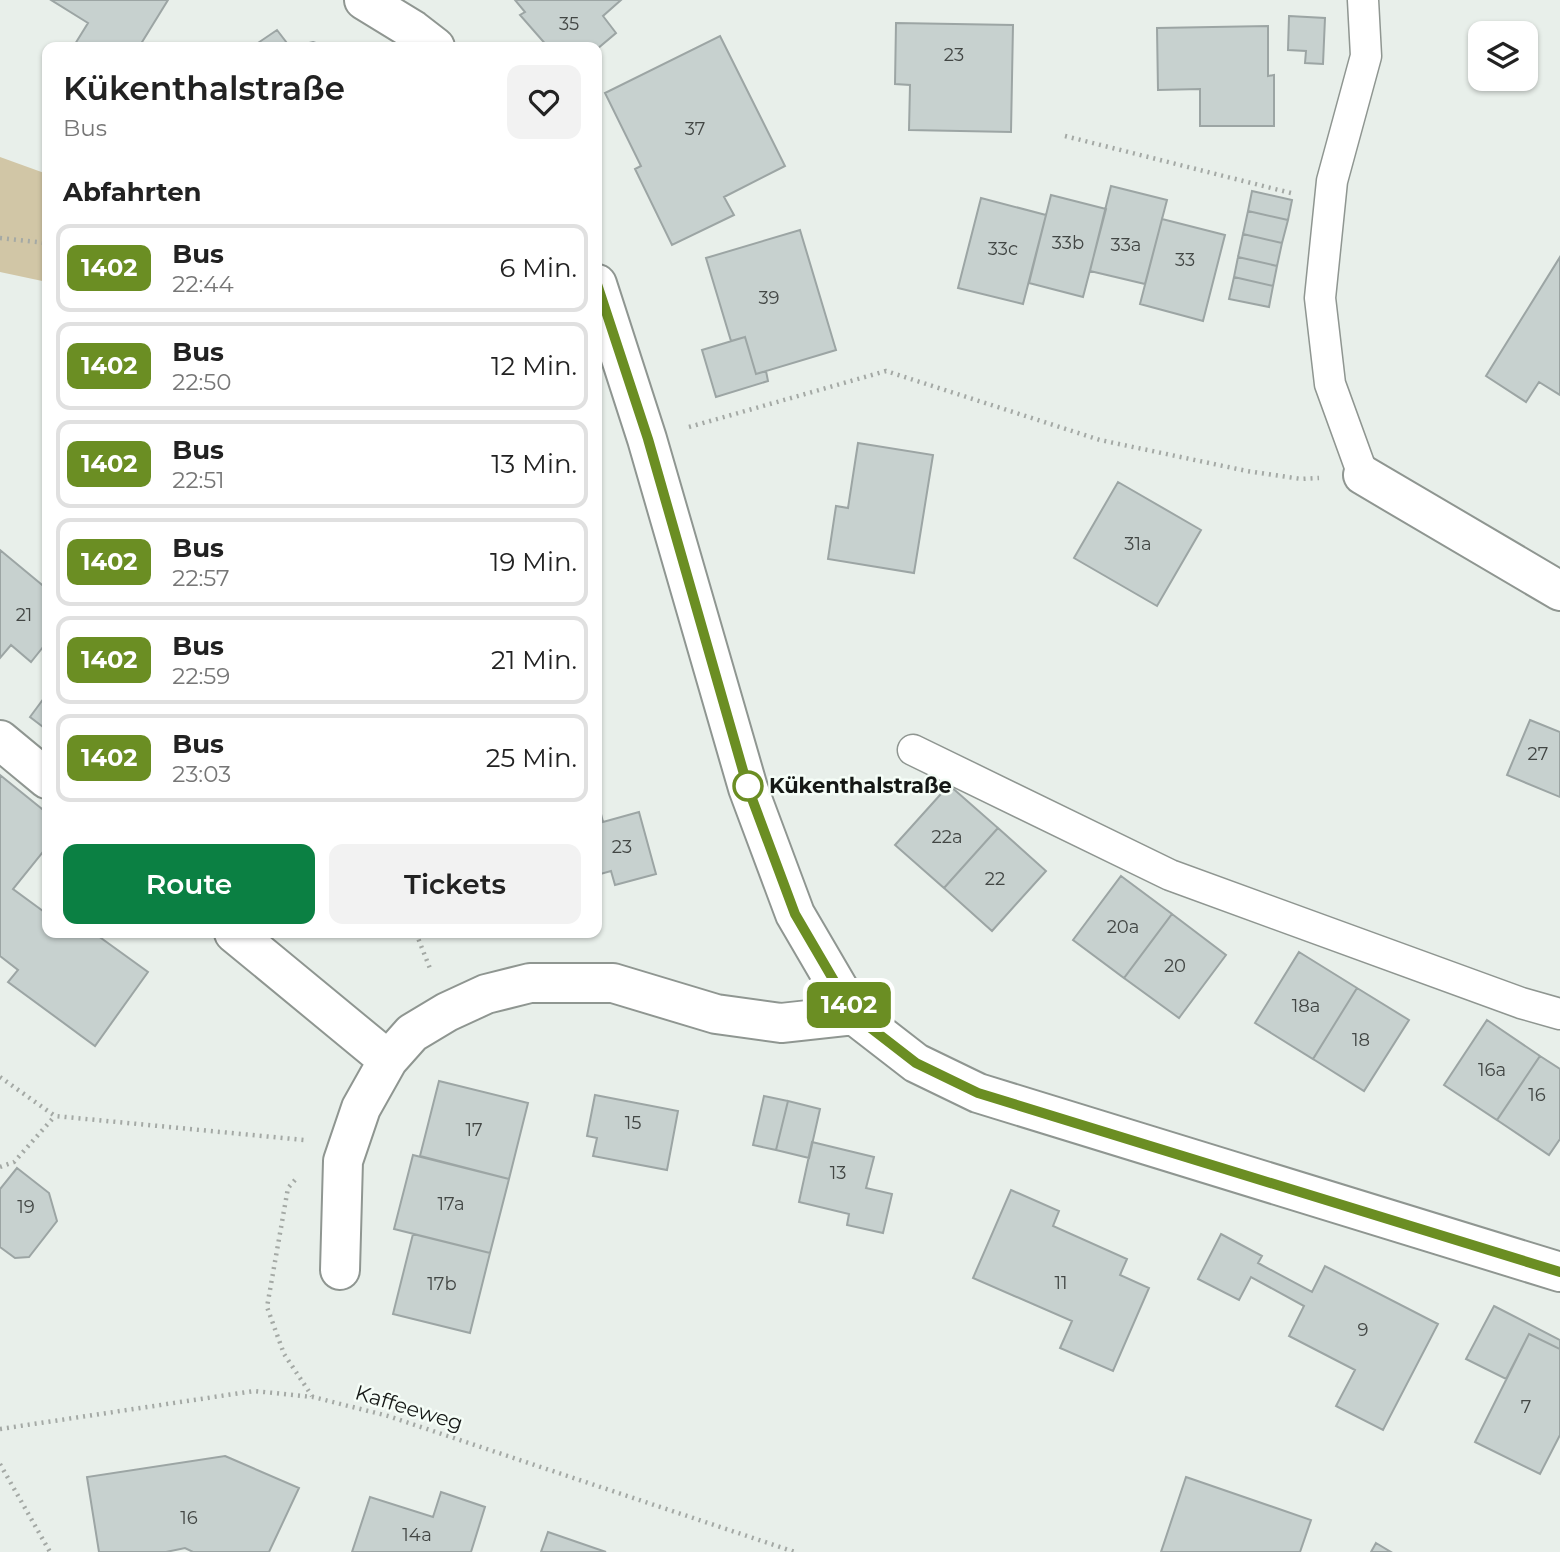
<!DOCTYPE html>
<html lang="de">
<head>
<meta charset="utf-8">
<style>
	:root { --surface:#fff; --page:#f2f2f2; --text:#222; --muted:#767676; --line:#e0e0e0; --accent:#0b8043 }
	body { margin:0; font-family:Montserrat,sans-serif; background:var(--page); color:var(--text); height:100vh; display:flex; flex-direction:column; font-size:26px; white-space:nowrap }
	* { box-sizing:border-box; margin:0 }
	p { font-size:23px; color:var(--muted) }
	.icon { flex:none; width:38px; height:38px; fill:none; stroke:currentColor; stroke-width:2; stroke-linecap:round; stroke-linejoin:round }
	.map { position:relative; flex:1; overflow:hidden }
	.side { position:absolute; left:42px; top:42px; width:560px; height:896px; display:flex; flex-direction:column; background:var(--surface); border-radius:14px; box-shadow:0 2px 5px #0004 }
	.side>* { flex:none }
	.badge { padding:0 14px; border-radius:10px; font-size:24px; line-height:46px }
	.tools { position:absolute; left:1468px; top:21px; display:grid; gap:14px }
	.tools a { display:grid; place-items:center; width:70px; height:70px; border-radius:14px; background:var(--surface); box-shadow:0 2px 5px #0004; font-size:35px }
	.map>.badge { position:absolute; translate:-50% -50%; box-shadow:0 0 0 4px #fff }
	h2 { padding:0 21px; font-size:26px; line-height:63px }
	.round { display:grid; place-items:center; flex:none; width:74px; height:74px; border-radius:14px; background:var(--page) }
	.overview { display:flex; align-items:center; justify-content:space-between; height:119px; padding:0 21px }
	h1 { font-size:33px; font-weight:600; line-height:52px }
	.cta { display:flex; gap:14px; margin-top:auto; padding:14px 21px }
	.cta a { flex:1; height:80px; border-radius:14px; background:var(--accent); color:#fff; font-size:28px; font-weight:600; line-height:80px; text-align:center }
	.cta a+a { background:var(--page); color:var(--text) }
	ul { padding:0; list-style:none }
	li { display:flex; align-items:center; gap:21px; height:88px; margin:0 14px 10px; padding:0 7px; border:4px solid var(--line); border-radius:14px }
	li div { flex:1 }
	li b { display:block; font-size:26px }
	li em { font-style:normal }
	li .badge { min-width:77px; font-weight:700; text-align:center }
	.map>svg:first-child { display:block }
	.green { fill:#d1c6a6 }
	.building { fill:#c7d1cf; stroke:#9ca5a4; stroke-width:2 }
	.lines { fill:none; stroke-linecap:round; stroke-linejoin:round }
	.lane-casing { stroke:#8f9691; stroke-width:33 }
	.street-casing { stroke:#8f9691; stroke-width:42 }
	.path { stroke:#a4a9a5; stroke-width:4.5; stroke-dasharray:2 5; stroke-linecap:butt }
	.lane { stroke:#fff; stroke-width:30 }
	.street { stroke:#fff; stroke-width:38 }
	.line-casing { stroke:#fff; stroke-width:16 }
	.line { stroke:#6b8e23; stroke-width:10 }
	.stop-dot { fill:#fff; stroke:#6b8e23; stroke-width:3.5 }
	.labels { text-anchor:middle; stroke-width:5; stroke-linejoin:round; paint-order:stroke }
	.number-label { font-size:18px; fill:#424644 }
	.stop-label { font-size:21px; font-weight:bold; fill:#151816; stroke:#f5fdf7; text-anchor:start }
	.street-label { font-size:21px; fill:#151816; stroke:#f5fdf7 }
</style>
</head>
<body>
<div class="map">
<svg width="1560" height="1552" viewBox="0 0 1560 1552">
	<rect width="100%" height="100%" fill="#e8efea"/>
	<path class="green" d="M0,157l47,17v108l-47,-10z"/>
	<path class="building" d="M51,0h117l-29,47h-58l-6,-3 13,-21z
		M515,0h106l-18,16 13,17 -19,16v-2h-49l-28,-32 5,-3z
		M1289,16l36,2 -2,46 -18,-1 1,-12 -18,-1z
		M896,23l117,2 -2,107 -102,-2 1,-45 -15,-1z
		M1268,26v50l6,-1v51h-74v-37l-42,1 -1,-62z
		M277,30l13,17h-38z
		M720,36l65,130 -61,31 10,18 -62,30 -37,-76 6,-3 -36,-73z
		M313,42l14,5h-28l2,-2z
		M1111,186l56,14 -22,84 -55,-13z
		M1252,191l40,9 -4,20 -40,-9z
		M1051,195l55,14 -23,88 -54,-14z
		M981,198l65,17 -23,89 -65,-16z
		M1248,211l40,9 -6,23 -39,-9z
		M1162,219l63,16 -22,86 -63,-17z
		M800,230l36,120 -80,24 -11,-37 -14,4 -25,-83z
		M1243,234l39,9 -5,23 -39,-9z
		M1238,257l39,9 -4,20 -39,-9z
		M1560,257v138l-21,-13 -13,20 -40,-26z
		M1234,277l39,9 -4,21 -40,-8z
		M745,337l11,37 10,-3 2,10 -52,16 -14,-47z
		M858,443l75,12 -19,118 -86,-14 8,-53 12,2z
		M1118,482l83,48 -44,76 -83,-48z
		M0,550l47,39v53l-16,20 -20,-17 -11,13z
		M47,694v36l-17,-13z
		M1530,720l30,12v65l-53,-22z
		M0,775l47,38v34l-34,42 34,25v19h47l54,39 -53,74 -87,-64 10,-12 -18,-14z
		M949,785l49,43 -54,60 -49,-43z
		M597,798l6,24 36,-10 17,62 -41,11 -4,-14 -14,4z
		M998,828l48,43 -54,60 -48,-43z
		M1121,876l51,38 -48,64 -51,-38z
		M1172,914l54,41 -47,63 -55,-40z
		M1299,952l58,36 -44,71 -58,-36z
		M1357,988l52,32 -45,71 -51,-32z
		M1487,1020l53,36 -43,64 -53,-35z
		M1540,1056l20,13v70l-11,16 -52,-35z
		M439,1081l89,22 -19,76 -89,-23z
		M595,1095l83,16 -11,59 -74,-14 4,-18 -10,-2z
		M764,1096l24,5 -12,49 -23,-5z
		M788,1101l32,8 -11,49 -33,-8z
		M812,1142l62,15 -8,31 26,6 -9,39 -36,-8 2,-11 -50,-12z
		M413,1155l96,24 -19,74 -96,-24z
		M17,1168l32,25 8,28 -28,36 -14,1 -15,-11v-58z
		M1011,1190l48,21 -6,15 74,33 -7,16 29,13 -36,83 -53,-23 12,-27 -99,-43z
		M413,1234l77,19 -20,80 -77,-19z
		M1221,1234l41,22 -4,7 54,29 13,-26 113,58 -55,106 -47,-24 19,-36 -66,-34 15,-30 -53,-29 -12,23 -41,-21z
		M1494,1306l66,34v9l-31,-15 -23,45 -40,-20z
		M1529,1334l31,15v86l-20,39 -65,-32z
		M225,1456l74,32 -30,64h-76l-8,-4 -19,4h-67l-12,-75z
		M1186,1477l125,43 -11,32h-139z
		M441,1492l44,15 -14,45h-119l18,-55 63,20z
		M548,1532l58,20h-65z
		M1376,1543l15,9h-20z"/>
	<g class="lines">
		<defs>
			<path id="lane" d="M1363,0l3,56 -34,125 -12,117 10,86 33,91
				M913,750l257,125 351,128 39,11"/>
			<path id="street" d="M364,0l49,30 22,17
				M597,284l50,155 101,349 47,126 59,101 62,48 62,30 582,179
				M1363,475l197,116
				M0,740l47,39
				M234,933l154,127
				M340,1270l3,-109 18,-53 27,-48 24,-27 35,-21 39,-18 44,-11h83l103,31 65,9 73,-8"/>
		</defs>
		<use href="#lane" class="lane-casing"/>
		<use href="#street" class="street-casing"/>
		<path class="path" d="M1065,136l226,57
			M0,238l47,5
			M689,427l197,-56 214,69 147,31 54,8 18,-1
			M416,933l15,38
			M0,1077l55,39 249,24
			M0,1167l14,-5 41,-46
			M295,1180l-7,8 -21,119 17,47 28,42
			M0,1429l254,-38 59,6 75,19 407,136
			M0,1464l50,88"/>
		<use href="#lane" class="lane"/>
		<use href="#street" class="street"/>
	</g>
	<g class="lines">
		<defs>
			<path id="line" d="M597,284l51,155 100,349 47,126 59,101 62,48 62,30 582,179"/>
		</defs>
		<use href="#line" class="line-casing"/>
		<use href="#line" class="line"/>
	</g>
	<circle class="stop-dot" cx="748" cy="786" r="14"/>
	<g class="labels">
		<g class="number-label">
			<text x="569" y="30">35</text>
			<text x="954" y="61">23</text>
			<text x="695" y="135">37</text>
			<text x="1068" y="249">33b</text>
			<text x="1126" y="251">33a</text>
			<text x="1003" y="255">33c</text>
			<text x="1185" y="266">33</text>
			<text x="769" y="304">39</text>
			<text x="1138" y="550">31a</text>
			<text x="24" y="621">21</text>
			<text x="1538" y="760">27</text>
			<text x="947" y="843">22a</text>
			<text x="622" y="853">23</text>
			<text x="995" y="885">22</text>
			<text x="1123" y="933">20a</text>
			<text x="1175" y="972">20</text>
			<text x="1306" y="1012">18a</text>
			<text x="1361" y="1046">18</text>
			<text x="1492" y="1076">16a</text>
			<text x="1537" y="1101">16</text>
			<text x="633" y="1129">15</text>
			<text x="474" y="1136">17</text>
			<text x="838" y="1179">13</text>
			<text x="451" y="1210">17a</text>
			<text x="26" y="1213">19</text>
			<text x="1061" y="1289">11</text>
			<text x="442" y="1290">17b</text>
			<text x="1363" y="1336">9</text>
			<text x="1526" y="1413">7</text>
			<text x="189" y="1524">16</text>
			<text x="417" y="1541">14a</text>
		</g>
		<g class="stop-label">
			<text x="769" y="793">Kükenthalstraße</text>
		</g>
		<g class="street-label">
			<text transform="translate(409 1408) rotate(17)" y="7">Kaffeeweg</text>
		</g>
	</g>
</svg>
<div class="tools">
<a><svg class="icon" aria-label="layers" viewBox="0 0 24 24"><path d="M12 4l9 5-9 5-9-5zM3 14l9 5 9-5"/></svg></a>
</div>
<b class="badge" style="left:849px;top:1005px;background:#6b8e23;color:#fff">1402</b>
<section class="side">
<div class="overview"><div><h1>Kükenthalstraße</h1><p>Bus</p></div><a class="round"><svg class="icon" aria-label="heart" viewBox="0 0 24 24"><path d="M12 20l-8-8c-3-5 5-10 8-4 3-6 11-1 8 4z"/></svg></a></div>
<h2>Abfahrten</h2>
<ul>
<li><span class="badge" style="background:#6b8e23;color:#fff">1402</span><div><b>Bus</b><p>22:44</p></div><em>6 Min.</em></li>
<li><span class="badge" style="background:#6b8e23;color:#fff">1402</span><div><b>Bus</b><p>22:50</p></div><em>12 Min.</em></li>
<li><span class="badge" style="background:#6b8e23;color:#fff">1402</span><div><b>Bus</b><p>22:51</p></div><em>13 Min.</em></li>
<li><span class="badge" style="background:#6b8e23;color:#fff">1402</span><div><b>Bus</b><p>22:57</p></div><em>19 Min.</em></li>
<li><span class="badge" style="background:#6b8e23;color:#fff">1402</span><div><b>Bus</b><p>22:59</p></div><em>21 Min.</em></li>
<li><span class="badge" style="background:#6b8e23;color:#fff">1402</span><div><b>Bus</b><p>23:03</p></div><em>25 Min.</em></li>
</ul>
<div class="cta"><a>Route</a><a>Tickets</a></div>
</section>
</div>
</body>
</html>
